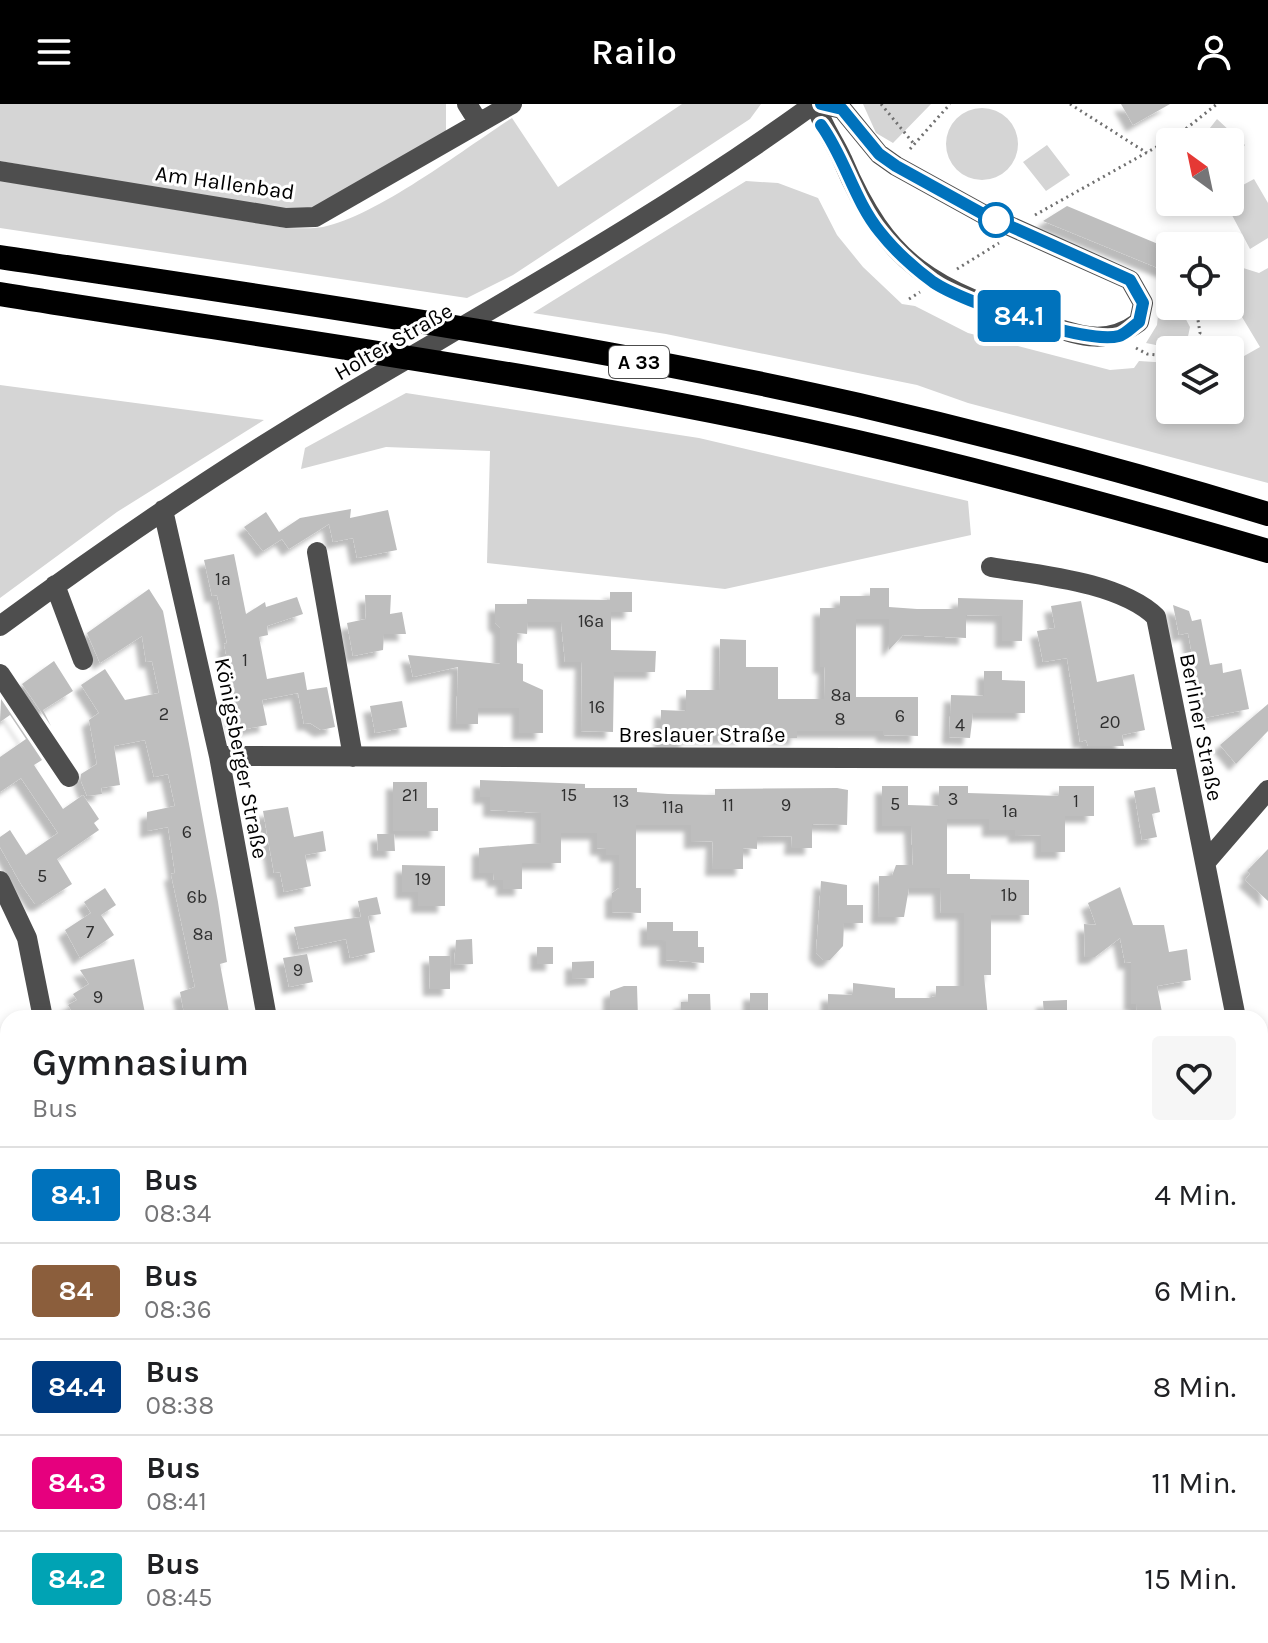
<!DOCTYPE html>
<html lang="de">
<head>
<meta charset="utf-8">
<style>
	:root { --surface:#fff; --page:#f6f6f6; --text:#202124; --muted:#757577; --line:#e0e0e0; --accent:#000 }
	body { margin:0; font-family:Karla,sans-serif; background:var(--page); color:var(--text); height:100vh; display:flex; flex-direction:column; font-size:30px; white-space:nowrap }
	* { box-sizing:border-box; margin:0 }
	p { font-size:26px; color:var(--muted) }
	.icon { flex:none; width:44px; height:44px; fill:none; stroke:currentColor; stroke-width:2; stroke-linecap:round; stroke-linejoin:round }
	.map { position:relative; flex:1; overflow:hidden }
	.drawer { position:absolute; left:0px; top:906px; width:1268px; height:634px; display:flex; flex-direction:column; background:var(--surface); border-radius:24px 24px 0 0; box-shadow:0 4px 12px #0003 }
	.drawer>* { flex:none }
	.badge { padding:0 16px; border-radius:6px; font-size:28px; line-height:52px }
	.needle { width:52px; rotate:327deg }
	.controls { position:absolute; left:1156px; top:24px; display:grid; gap:16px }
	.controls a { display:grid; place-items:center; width:88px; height:88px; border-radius:8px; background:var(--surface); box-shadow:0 4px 12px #0003; font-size:40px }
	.map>.badge { position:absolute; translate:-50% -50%; box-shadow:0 0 0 4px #fff }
	.round { display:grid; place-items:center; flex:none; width:84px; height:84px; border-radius:8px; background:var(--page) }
	.headline { display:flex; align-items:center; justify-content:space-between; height:136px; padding:0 32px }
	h1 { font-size:38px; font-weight:600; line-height:60px }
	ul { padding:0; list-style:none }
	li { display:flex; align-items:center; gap:24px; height:96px; padding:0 32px; border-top:2px solid var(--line) }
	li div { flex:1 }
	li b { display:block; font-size:30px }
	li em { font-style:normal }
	li .badge { min-width:88px; font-weight:700; text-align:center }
	header { display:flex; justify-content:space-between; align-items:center; height:104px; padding:0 32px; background:var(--accent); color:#fff; font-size:36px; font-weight:600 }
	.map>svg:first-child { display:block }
	.green { fill:#d5d5d5 }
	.building { fill:#bebebe; filter:url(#shadow) }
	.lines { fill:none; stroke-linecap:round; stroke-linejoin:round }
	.path { stroke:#707070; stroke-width:3; stroke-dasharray:2 4; stroke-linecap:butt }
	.minor { stroke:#4e4e4e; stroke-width:20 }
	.highway { stroke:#000; stroke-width:24 }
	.line-casing { stroke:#fff; stroke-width:18 }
	.line { stroke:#0072bc; stroke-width:12 }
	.stop-dot { fill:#fff; stroke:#0072bc; stroke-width:4 }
	.labels { text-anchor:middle; stroke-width:6; stroke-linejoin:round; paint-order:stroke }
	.number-label { font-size:18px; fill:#303030 }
	.shield { fill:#fff; stroke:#4c4c4c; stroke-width:2 }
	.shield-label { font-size:20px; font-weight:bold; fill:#000 }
	.street-label { font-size:22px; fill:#000; stroke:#fff }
</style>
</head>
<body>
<header><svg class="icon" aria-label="menu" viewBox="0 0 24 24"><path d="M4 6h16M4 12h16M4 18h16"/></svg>Railo<svg class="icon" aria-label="person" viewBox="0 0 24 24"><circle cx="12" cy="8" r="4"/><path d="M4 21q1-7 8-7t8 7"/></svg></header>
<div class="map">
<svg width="1268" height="1539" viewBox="0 0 1268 1539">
	<defs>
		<filter id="shadow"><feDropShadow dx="-7" dy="7" stdDeviation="2" flood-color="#0004"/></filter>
	</defs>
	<rect width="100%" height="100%" fill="#fff"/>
	<path class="green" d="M0,0h446v30l-135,77h-29l-282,-50z
		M682,0h79l-11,15 -237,156 -46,23 -467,-70v-48l286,48c12,0 26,1 37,-1 54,-11 141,-78 189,-109l46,69z
		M863,0h68l-38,39 -17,-10z
		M946 40a36 36 0 1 1 72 0a36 36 0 1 1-72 0Z
		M1217,15l28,26 -15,19v-22h-31z
		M1047,41l23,30 -24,16 -23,-29z
		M1254,75l14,24v35l-18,11 -25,-47h5v-10z
		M746,77l32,2 40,15 19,37 26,32 39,37 13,2 53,27 142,37 24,-2 5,-7 31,2v47h60v-46l30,-17 -30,-50v-47l10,17 19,6 9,-5v215l-300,-80 -51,-18 -251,-51 -133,-21z
		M1159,202l23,6 8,15 -3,14 -12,8 -29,-6 11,-18z
		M0,281l264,35 -147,92 -117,86z
		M406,289l293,45 269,63 3,34 -246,54 -238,-26 3,-112 -104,-4 -85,22 4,-21z"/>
	<path class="building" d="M1121,0h49l-37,21z
		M1067,102l103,43v24l-127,-52z
		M351,405l-1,9 38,-8 9,40 -40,8 -4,-20 -20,4 -4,-18 -40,25 -7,-10 -19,12 -19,-24 22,-15 13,20 21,-14z
		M234,450l12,60 19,-12 1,5 31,-10 6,17 -36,12 1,9 -9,2 8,42 37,-7 3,18 20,-3 8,40 -14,3 -11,-7 -6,1 -6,-31 -36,7 5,25 -32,6 -5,-26 6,-1 -12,-60 3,-1 -10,-48 -5,1 -8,-36z
		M870,484h19v19l28,2h41v-11l65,2 -1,41h-20v-25l-36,-1v23l-63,-3 -14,15v-31h-33v78h62v39l-35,-1v-4h-86v7h-21v-6l-32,-2v7h-57v5h-26v-32l25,1v-21h33l1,-51 26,1v27h32v32h46l1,-32h-5v-59h20v-12h30z
		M149,485l14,22 27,138 28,153 9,60 -7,2 10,54h-45l-5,-26 15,-5 -24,-113 4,-1 -7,-46 -21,4v-19l28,-6 -7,-32 -14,3 -9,-37 -31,6 6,39 -19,3 1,6 -15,2 -6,-15v-7l16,-10 -8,-44 10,-7 -18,-28 24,-16 20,31 34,-7 -7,-32 -6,1 -4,-26 -42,27 -13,-30z
		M610,488h22v20h-21v38l45,1 -1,21h-41l-1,60 -32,-1 1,-69h-17l-4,-40h-33l-1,12 -10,-1v30l6,1v17l20,9v43h-24v-25h-41v16h-22l2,-57 -45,10 -5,-22 92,9v-36l-5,-5v-19h32v-5l83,1z
		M365,491h26l-1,19 12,-2 4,22h-22l-1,16 -30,6 -6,-33 19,-4z
		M1081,497l16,81 37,-8 11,56 -23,5 2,11h-36l-2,-6 -6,2 -13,-84 -24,4 -6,-31 18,-3 -4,-22z
		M1173,501l16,6 3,10 9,-2 9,46 12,-2 1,10 18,-4 8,40 -45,9 -16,-85 -9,2z
		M54,557l19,30 -30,19 8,16 -29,-42z
		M984,567h18v9l23,1v32h-52l-3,25 -21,-1 2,-42 33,1z
		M1,595l41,61 -8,5 29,44 20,-14 16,24 -5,4 5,7 -42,29 15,25 -31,20h-6l-14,-20 -21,-37v-10l10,-7 16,25 32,-22 -37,-55 -21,14v-35l26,-18 -16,-24 -10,7z
		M402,597l5,26 -32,6 -5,-27z
		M1268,600v27l-32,33 -16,-19z
		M480,676l105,4v4h52v4l31,2 47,1v-6l122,-1 11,2 -1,35 -35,-1v24h-21l1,-12 -35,1v12l-14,-1v21h-31l1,-28 -22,1v-17h-55v63h5v25l-29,-1v-19l7,-5v-33h-13v-6l-9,-1v-15h-36v30h-39v26h-19v-9h-9l-1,-7h-14v-25l62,-5v-30l-51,-3v-13h-10z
		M393,678h34v26h11v23h-45z
		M882,682h26v19l31,1v-20h29v7l91,3v-10h35v30h-29v36h-24v-17l-26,1v-6h-26v-11h-42v55h23v5l59,1v35h-38v60h-7l4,43h-160v-24l25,1v-12l42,5v10h33l8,-2v-10h28v-73h-23l-1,-25h-31l-5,29h-26l1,-41h13l4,-11h17l-2,-39h-29z
		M1155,683l5,25 -8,2 5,23 -15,3 -8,-49z
		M288,703l6,30 29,-6 3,20 -21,4 6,31 -27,6 -4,-20 -6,1 -11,-62z
		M377,730h17l1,17h-17z
		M1268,745v52l-23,-21 5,-6 -3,-3z
		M402,761l43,1v40h-27v-14h-16z
		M821,777l26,4v20h16v18h-19l-1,23 -13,14h-7l-7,-7z
		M1120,783l13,38h31l5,27 18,-3 4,31 -34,6 6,32h-26l-1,-14h-5v-42l-6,1 -5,-25 -25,19h-10l-1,-33 12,1 -8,-22z
		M105,784l11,17 -15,10 13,20 -34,23 -15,-28 26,-17 -7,-11z
		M377,793l4,17 -13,2 7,36 -25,6 -4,-19 -47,10 -5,-22 67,-10 -3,-16z
		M647,818h26v9h25v16h6v16l-38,-3v-20h-19z
		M472,835l1,25 -19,1 2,-25z
		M537,843h16v17h-16z
		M307,850l6,28 -24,5 -6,-29z
		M429,852h21v33h-20z
		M134,855l12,59h-70l-8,-13 9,-5 -4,-6 16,-10 -9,-14z
		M594,857v17l-22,1v-17z
		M624,882h13l1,32h-28v-27z
		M750,889h18v25h-18z
		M688,890h22l1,24h-30v-16h7z
		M1067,896v17l-23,1 -1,-17z"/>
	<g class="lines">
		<path class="path" d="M881,0l33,40
			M1070,0l77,49
			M910,45l40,-45
			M1035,111l143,-80 39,-31
			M957,165l42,-26
			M1159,189l11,4
			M909,195l11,-7
			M1187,202l11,14 2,13 -11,17
			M1136,244l11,6 23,2
			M0,1288h8
			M0,1327l8,-14"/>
		<path class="minor" d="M467,0l12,19
			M816,0c5,21 17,35 26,55 45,107 92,131 199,164 37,12 64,24 98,-1l4,-19 -13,-23 -147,-66 -87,-48 -17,-12 -37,-45 -21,-5
			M0,67l286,47 29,-1 197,-113
			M163,406l56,246 48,262
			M317,448l36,205
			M991,463c48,8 129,15 165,50l80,401
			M55,481l28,75
			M0,522c110,-81 224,-159 342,-229 159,-94 322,-184 472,-293
			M0,570l69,103
			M219,652l965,3
			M1205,759l63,-73
			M0,777l27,57 16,80
			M1260,1031l8,40
			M1260,1217l8,-1
			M0,1485h8
			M1260,1491h8
			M213,1532l1,7
			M1045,1538v1
			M616,1539l3,-7"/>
		<path class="highway" d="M0,153c286,43 577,84 859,148 138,32 274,68 409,109
			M0,190c285,46 571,83 853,147 140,32 278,70 415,110"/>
	</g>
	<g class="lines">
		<defs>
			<path id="line" d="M821,21c24,33 33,75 59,107 15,19 34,36 53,50 29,20 154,63 186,54 7,-2 14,-10 20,-14l4,-19 -13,-23 -147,-66 -87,-48 -17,-12 -37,-45 -21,-5"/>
		</defs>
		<use href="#line" class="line-casing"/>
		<use href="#line" class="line"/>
	</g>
	<circle class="stop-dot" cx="996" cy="116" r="16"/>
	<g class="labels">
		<g class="number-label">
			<text x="223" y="481">1a</text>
			<text x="591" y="523">16a</text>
			<text x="245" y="562">1</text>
			<text x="841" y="597">8a</text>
			<text x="597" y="609">16</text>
			<text x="164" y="616">2</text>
			<text x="900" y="618">6</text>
			<text x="840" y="621">8</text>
			<text x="1110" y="624">20</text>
			<text x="960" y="627">4</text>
			<text x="410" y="697">21</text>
			<text x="569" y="697">15</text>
			<text x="953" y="701">3</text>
			<text x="621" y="703">13</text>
			<text x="1076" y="703">1</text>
			<text x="895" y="706">5</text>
			<text x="728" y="707">11</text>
			<text x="786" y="707">9</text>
			<text x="673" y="709">11a</text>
			<text x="1010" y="713">1a</text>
			<text x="187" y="734">6</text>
			<text x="42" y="778">5</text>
			<text x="423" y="781">19</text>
			<text x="1009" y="797">1b</text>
			<text x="197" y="799">6b</text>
			<text x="90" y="834">7</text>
			<text x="203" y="836">8a</text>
			<text x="298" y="872">9</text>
			<text x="98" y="899">9</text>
		</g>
		<rect class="shield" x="609" y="242" width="60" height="32" rx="6"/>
		<g class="shield-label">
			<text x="639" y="265">A 33</text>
		</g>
		<g class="street-label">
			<text transform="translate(225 78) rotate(8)" y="8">Am Hallenbad</text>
			<text transform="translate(393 237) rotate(-30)" y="8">Holter Straße</text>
			<text transform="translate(1202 623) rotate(79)" y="8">Berliner Straße</text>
			<text x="702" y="638">Breslauer Straße</text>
			<text transform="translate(242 654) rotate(79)" y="8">Königsberger Straße</text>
		</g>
	</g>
</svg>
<div class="controls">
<a><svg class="needle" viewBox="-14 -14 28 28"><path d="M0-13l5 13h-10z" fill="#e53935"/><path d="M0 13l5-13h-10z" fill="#757577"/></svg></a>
<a><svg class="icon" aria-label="locate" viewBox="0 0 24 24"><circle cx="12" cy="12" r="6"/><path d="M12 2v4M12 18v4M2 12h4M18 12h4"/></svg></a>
<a><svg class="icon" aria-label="layers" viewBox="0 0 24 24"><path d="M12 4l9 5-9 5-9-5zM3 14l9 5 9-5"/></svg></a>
</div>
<b class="badge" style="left:1019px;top:212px;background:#0072bc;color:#fff">84.1</b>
<section class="drawer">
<div class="headline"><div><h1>Gymnasium</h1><p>Bus</p></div><a class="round"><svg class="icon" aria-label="heart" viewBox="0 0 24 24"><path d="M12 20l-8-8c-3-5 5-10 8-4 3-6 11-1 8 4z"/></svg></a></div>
<ul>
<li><span class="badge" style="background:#0072bc;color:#fff">84.1</span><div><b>Bus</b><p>08:34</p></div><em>4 Min.</em></li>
<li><span class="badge" style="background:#8b5e3c;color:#fff">84</span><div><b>Bus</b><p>08:36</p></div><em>6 Min.</em></li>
<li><span class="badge" style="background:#003b80;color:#fff">84.4</span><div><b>Bus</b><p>08:38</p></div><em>8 Min.</em></li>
<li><span class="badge" style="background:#e6007e;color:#fff">84.3</span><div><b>Bus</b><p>08:41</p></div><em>11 Min.</em></li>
<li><span class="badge" style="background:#00a3b4;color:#fff">84.2</span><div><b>Bus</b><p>08:45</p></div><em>15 Min.</em></li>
</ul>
</section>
</div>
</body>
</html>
